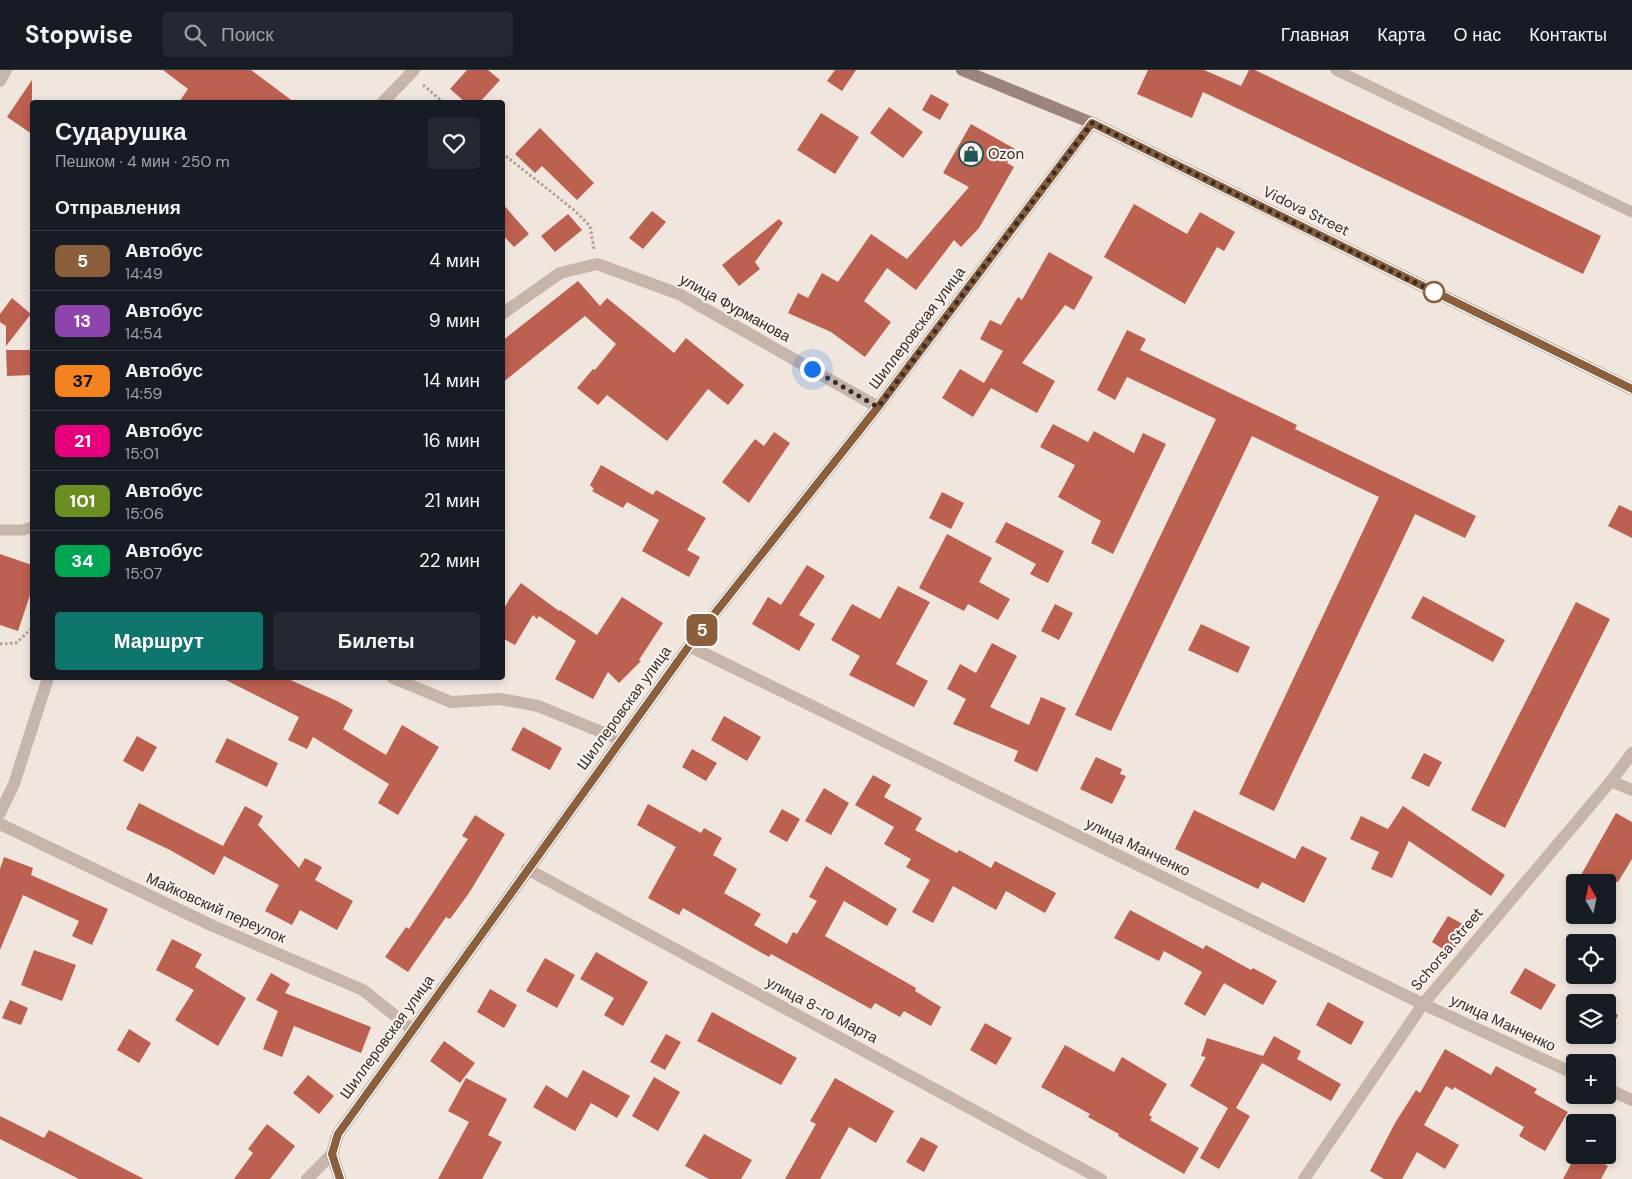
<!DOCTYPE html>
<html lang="ru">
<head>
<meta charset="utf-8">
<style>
	:root { --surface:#171b24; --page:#242831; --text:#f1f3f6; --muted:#9ea1a6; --line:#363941; --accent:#0f766e }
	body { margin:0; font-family:"DM Sans",sans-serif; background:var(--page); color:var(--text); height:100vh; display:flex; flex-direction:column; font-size:19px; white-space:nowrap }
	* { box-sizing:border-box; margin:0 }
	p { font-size:16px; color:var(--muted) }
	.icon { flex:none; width:28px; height:28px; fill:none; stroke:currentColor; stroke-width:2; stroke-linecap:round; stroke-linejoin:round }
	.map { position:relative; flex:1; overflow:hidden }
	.sheet { position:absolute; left:30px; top:30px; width:475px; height:580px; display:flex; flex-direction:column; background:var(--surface); border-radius:5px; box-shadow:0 2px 8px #0003 }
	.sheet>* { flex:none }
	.badge { padding:0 10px; border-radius:8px; font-size:18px; line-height:32px }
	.needle { width:32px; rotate:351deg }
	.controls { position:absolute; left:1566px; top:804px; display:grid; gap:10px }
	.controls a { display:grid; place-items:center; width:50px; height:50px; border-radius:5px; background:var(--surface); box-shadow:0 2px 8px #0003; font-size:25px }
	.you { position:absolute; width:25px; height:25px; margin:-12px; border:4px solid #fff; border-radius:50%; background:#1a73e8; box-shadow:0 0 0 8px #1a73e833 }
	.map>.badge { position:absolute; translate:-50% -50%; box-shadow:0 0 0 2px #fff }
	h2 { padding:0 25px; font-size:19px; line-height:45px }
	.round { display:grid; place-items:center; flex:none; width:52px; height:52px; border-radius:5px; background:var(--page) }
	.head { display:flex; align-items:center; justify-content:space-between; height:85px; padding:0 25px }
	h1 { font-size:24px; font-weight:700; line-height:38px }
	.cta { display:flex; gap:10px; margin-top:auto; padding:10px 25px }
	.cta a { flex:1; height:58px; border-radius:5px; background:var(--accent); color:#fff; font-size:20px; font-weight:700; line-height:58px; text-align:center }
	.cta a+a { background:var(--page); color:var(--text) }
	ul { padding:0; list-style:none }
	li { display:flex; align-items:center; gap:15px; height:60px; padding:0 25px; border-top:1px solid var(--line) }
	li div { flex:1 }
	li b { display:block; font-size:19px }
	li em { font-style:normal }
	li .badge { min-width:55px; font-weight:700; text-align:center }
	header { display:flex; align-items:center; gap:30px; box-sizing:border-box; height:70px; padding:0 25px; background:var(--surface); border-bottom:1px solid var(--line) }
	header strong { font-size:24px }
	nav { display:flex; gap:28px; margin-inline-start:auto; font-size:18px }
	.search { width:350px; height:45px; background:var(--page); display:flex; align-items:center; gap:12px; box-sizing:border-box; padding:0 18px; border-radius:5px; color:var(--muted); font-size:19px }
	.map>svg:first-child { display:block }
	.building { fill:#bc6050 }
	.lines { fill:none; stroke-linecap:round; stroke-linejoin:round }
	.path { stroke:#b39f95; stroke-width:3; stroke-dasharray:2.5 2.5; stroke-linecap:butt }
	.lane { stroke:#c8b5aa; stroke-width:11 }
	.street { stroke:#c8b5aa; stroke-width:12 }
	.secondary { stroke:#9b847c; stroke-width:12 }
	.line-casing { stroke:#fff; stroke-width:11 }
	.line { stroke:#8b5e3c; stroke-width:8 }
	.walk { stroke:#362c29; stroke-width:5; stroke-dasharray:0 9 }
	.stop-dot { fill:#fff; stroke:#8b5e3c; stroke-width:2.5 }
	.labels { text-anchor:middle; stroke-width:4.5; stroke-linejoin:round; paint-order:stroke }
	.poi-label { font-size:15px; fill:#362c29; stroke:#f8f0ea; text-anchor:start }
	.street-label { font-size:15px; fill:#362c29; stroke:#f8f0ea }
</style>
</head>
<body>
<header>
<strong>Stopwise</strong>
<div class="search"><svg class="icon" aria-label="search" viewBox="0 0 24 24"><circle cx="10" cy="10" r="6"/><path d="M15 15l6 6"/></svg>Поиск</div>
<nav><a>Главная</a><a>Карта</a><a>О нас</a><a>Контакты</a></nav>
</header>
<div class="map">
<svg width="1632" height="1109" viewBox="0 0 1632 1109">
	<rect width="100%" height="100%" fill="#f0e6de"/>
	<path class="building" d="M163,0h88l43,32h-115l9,-13z
		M467,0h21l12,10 -20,22h-15l-15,-13z
		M835,0h21l-14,21 -15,-10z
		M1148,0h56l37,16 8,-16h6l346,166 -18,38 -380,-182 -11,26 -55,-24z
		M32,10v54l-25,-17z
		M931,24l18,10 -9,16 -18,-10z
		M889,37l34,25 -20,26 -33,-25z
		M821,43l38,24 -24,37 -38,-24z
		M971,54l44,25 -8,14 7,4 -35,61 -18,19 -7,-7 -38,50 -29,-22 -23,33 27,21 -26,35 -34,-25 -43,-19 10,-20 10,5 14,-25 16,9 33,-48 36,25 62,-72 -26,-14z
		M540,58l54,55 -17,17 -35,-34 -7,7 -20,-19z
		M502,133l27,31 -15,13 -12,-13z
		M1134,134l53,30 13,-22 35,20 -11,19 -7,-4 -32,57 -81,-47z
		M652,141l14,11 -23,27 -14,-11z
		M568,144l14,16 -27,22 -14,-16z
		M779,149l4,4 -28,39 5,7 -21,17 -17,-21z
		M1049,182l44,25 -19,33 -9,-5 -43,58 33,18 -18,32 -46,-25 -18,29 -31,-19 18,-29 24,14 19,-32 -23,-12 10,-19 11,5 17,-28 4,3z
		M578,211l22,25 7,-8 67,55 12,-15 58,47 -16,20 -20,-16 -41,52 -60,-46 -9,10 -21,-17 16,-19 2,1 21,-26 -31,-28 -83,67v-42z
		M12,228l19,16 -25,32v-20l-6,-4v-8z
		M1127,260l19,9 -6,11 157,75 -2,4 181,87 -11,22 -50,-24 -141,297 -35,-17 140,-297 -127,-61 -141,295 -36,-16 141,-296 -89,-42 -12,23 -18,-10z
		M6,280h26v25l-25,1z
		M1053,354l35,18 6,-11 40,22 9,-20 23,11 -53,110 -22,-11 10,-22 -43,-24 17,-32 -35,-18z
		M774,362l16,11 -41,60 -27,-21 33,-43 9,7z
		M601,395l52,30 3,-5 50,28 -19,32 13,7 -11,20 -47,-26 17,-31 -32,-18 -4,6 -31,-17 2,-2 -4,-4z
		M942,422l22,11 -13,26 -22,-11z
		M1619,435l13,6v27l-24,-12z
		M1006,452l58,29 -16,32 -18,-9 6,-10 -41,-22z
		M947,464l45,24 -13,24 31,17 -12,21 -30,-16 -4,7 -45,-23z
		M0,484l32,11v24l-14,42 -18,-6z
		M807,495l18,11 -26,39 16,9 -16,27 -47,-27 16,-27 13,8z
		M521,513l38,28 1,-1 37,25 25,-38 41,26 -24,37 2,1 -22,22 -11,-11 -15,27 -38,-20 21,-38 -37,-25 -2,3 -4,-4 -18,30 -13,-7v-26l8,-14z
		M898,516l32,16 -34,62 32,17 -14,26 -65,-32 11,-19 -29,-16 21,-36 28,15z
		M1423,526l82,44 -12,22 -82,-44z
		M1576,532l34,17 -105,209 -34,-18z
		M1055,534l18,9 -14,27 -18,-9z
		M1201,554l49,23 -12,26 -50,-23z
		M992,573l25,13 -27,51 39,18 12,-28 25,11 -29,64 -23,-11 4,-10 -65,-27 13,-25 -19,-10 13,-25 16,9z
		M222,608h64l51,23 16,9 -10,19 43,26 16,-30 37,22 -41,68 -20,-12 11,-19 -76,-47 -6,12 -19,-9 11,-23z
		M724,646l37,21 -14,24 -36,-21z
		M523,657l39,21 -12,22 -39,-20z
		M137,666l20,11 -14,25 -20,-11z
		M227,668l51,25 -11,24 -52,-25z
		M692,679l25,14 -11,18 -24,-14z
		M1424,683l18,9 -13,25 -18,-9z
		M1096,687l26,12 -2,5 6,2 -14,28 -32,-15z
		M873,705l18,10 -7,12 38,21 -7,12 42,23 2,-3 32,18 4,-7 61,32 -11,20 -39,-22 -10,19 -43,-24 -20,37 -21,-11 18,-32 -24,-13 5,-8 -27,-15 10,-17 -39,-22z
		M824,718l25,15 -18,32 -26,-14z
		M139,733l84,43 22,-40 18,10 -5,9 41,43 6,-10 17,9 -7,13 38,21 -16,29 -37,-20 -8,15 -27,-14 14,-26 -55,-29 -10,19 -44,-25 -44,-21z
		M648,734l53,29 3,-5 18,10 -9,17 24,14 -13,24 37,21 -7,11 33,19 6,-12 4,2 20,-33 -8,-4 17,-31 71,43 -10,17 -43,-25 -19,35 91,52 -1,3 26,16 -10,19 -27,-15 -4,6 -25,-14 -4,6 -100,-55 -2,3 -86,-49 -4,7 -31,-17 28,-51 -39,-22z
		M1403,736l102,69 -14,21 -82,-55 -17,37 -21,-9 8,-17 -29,-13 11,-23 27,13z
		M782,739l18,10 -13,23 -18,-10z
		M1194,740l101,49 7,-13 25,12 -23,45 -42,-21 -4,7 -83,-40z
		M1616,743l16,9v37l-14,23h-41z
		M475,745l30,19 -36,59 -19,26 -4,-2 -38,55 -23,-15 21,-30 3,2 59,-90 -6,-3z
		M4,787l29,11 -2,7 77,34 -16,36 -20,-9 7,-15 -56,-26 -23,55v-81z
		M1130,840l73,39 3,-4 45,25 2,-2 24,13 -14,24 -39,-22 -19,33 -21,-12 18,-32 -38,-21 -5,10 -45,-23z
		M1448,846l20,11 -17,27 -19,-12z
		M172,869l30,15 -7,13 51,31 -28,48 -43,-26 19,-30 -38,-20z
		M34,880l42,15 -14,36 -41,-16z
		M596,882l52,30 -25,44 -19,-11 10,-17 -34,-19z
		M545,888l30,17 -18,33 -31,-17z
		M1525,898l31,17 -15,25 -31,-17z
		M271,903l19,11 -5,9 86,34 -10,26 -67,-27 -12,31 -19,-8 15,-38 -22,-11z
		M490,919l27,16 -13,23 -27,-16z
		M10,930l18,8 -7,17 -19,-7z
		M1328,932l36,20 -13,23 -35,-20z
		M1608,939l10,6 -10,20z
		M712,942l85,46 -16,27 -84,-44z
		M985,953l27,15 -16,27 -26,-15z
		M129,959l22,14 -12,20 -22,-13z
		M666,964l15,8 -16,28 -15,-8z
		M1274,966l27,15 -4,8 44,25 -10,17 -69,-38 -26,45 14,8 -31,53 -19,-11 28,-50 -38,-22 16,-29 -5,-1 6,-18 56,18z
		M444,971l31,22 -15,20 -30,-22z
		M1065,975l49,27 8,-15 45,27 -18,31 3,2 -2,3 49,28 -15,26 -66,-38 1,-2 -31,-17 2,-3 -49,-27z
		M1445,979l46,26 5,-9 41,23 -3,4 34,19 -23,39 -26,-15 5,-9 -70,-40 -1,3 -7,-4 -22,39 35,20 -14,24 -28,-17 -15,27h-18l-14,-8 25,-48 21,-33 4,3z
		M583,1000l47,26 -13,22 -26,-15 -16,28 -42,-24 13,-22 21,13z
		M308,1005l26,21 -15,18 -26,-21z
		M654,1007l26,15 -22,39 -26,-15z
		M466,1008l41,21 -19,36 14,7 -20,37h-44l31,-57 -21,-11z
		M835,1008l59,33 -18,32 -27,-16 -29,52h-35l31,-55 -6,-3z
		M0,1046l44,22 5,-8 95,49h-65l-79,-40z
		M267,1054l28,22 -25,33h-36l19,-26 -5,-4z
		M704,1064l48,26 -11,19h-32l-24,-13z
		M921,1067l17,9 -14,26 -18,-10z
		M1576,1085h12l20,11 -7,13h-38z"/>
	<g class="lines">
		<path class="path" d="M423,15l20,17
			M502,83l72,57 16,16 4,23
			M0,574l16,-1 16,-15"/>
		<path class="lane" d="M1336,0l296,142
			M0,460h23l9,-3"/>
		<path class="street" d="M0,11l6,-11
			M383,32l31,-32
			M502,244l58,-41 37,-9 82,30 199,113
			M689,576l734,358 152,70
			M393,608l58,24 49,-3 38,7 83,34
			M1611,711l21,9
			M0,743l14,-29 34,-106
			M0,754l213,102 150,64 50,40
			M527,799l574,310
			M1608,1019l24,11
			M307,1109l25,-25
			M1304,1109l119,-175 188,-223 21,-28"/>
		<path class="secondary" d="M962,0l130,53 540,266
			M340,1109l-8,-25 6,-20 351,-488 189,-239 214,-284"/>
	</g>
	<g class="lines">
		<defs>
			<path id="line" d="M340,1109l-8,-25 6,-20 351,-488 189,-239 214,-284 540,266"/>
		</defs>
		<use href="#line" class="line-casing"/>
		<use href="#line" class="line"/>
		<path class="walk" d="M812,299l66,38 214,-284 348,172 -6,-3"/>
	</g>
	<defs>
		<symbol id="shop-ring" viewBox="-11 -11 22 22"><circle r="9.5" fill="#f8f0ea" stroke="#225453" stroke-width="1.5"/><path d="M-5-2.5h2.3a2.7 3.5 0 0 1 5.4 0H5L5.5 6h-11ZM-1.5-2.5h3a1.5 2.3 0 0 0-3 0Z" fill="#225453"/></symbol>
	</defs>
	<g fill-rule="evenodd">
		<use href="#shop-ring" x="957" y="70" width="28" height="28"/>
	</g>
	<circle class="stop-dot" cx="1434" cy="222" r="10"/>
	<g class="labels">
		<g class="poi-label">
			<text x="988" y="89">Ozon</text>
		</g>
		<g class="street-label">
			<text transform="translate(1306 141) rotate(26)" y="5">Vidova Street</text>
			<text transform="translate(735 238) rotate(29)" y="5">улица Фурманова</text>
			<text transform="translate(917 258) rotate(-53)" y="5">Шиллеровская улица</text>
			<text transform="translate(624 638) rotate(-54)" y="5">Шиллеровская улица</text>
			<text transform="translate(1138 777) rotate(26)" y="5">улица Манченко</text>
			<text transform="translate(216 838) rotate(24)" y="5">Майковский переулок</text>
			<text transform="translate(1447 879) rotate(-50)" y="5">Schorsa Street</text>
			<text transform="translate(822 940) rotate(28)" y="5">улица 8-го Марта</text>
			<text transform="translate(1503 953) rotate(25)" y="5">улица Манченко</text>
			<text transform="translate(387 967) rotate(-54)" y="5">Шиллеровская улица</text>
		</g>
	</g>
</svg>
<div class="controls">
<a><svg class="needle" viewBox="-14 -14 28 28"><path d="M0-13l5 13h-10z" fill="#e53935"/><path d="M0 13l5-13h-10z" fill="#9ea1a6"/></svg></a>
<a><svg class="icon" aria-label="locate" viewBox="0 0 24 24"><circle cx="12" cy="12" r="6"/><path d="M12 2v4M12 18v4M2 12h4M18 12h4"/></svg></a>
<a><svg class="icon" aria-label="layers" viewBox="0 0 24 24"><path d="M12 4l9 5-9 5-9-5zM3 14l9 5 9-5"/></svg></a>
<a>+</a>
<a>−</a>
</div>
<div class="you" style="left:812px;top:299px"></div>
<b class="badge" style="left:702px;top:560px;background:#8b5e3c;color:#fff">5</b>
<section class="sheet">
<div class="head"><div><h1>Сударушка</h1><p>Пешком · 4 мин · 250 m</p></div><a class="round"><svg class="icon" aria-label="heart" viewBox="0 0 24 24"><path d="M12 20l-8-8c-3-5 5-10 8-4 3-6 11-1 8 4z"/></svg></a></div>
<h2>Отправления</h2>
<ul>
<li><span class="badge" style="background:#8b5e3c;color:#fff">5</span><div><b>Автобус</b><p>14:49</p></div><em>4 мин</em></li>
<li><span class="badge" style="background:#8e44ad;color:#fff">13</span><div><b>Автобус</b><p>14:54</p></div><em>9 мин</em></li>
<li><span class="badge" style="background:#f58220;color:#111">37</span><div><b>Автобус</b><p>14:59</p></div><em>14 мин</em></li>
<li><span class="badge" style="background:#e6007e;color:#fff">21</span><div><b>Автобус</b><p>15:01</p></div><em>16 мин</em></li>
<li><span class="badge" style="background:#6b8e23;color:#fff">101</span><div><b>Автобус</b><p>15:06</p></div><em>21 мин</em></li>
<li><span class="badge" style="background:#00a651;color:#fff">34</span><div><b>Автобус</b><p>15:07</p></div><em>22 мин</em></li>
</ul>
<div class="cta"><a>Маршрут</a><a>Билеты</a></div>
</section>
</div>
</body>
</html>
